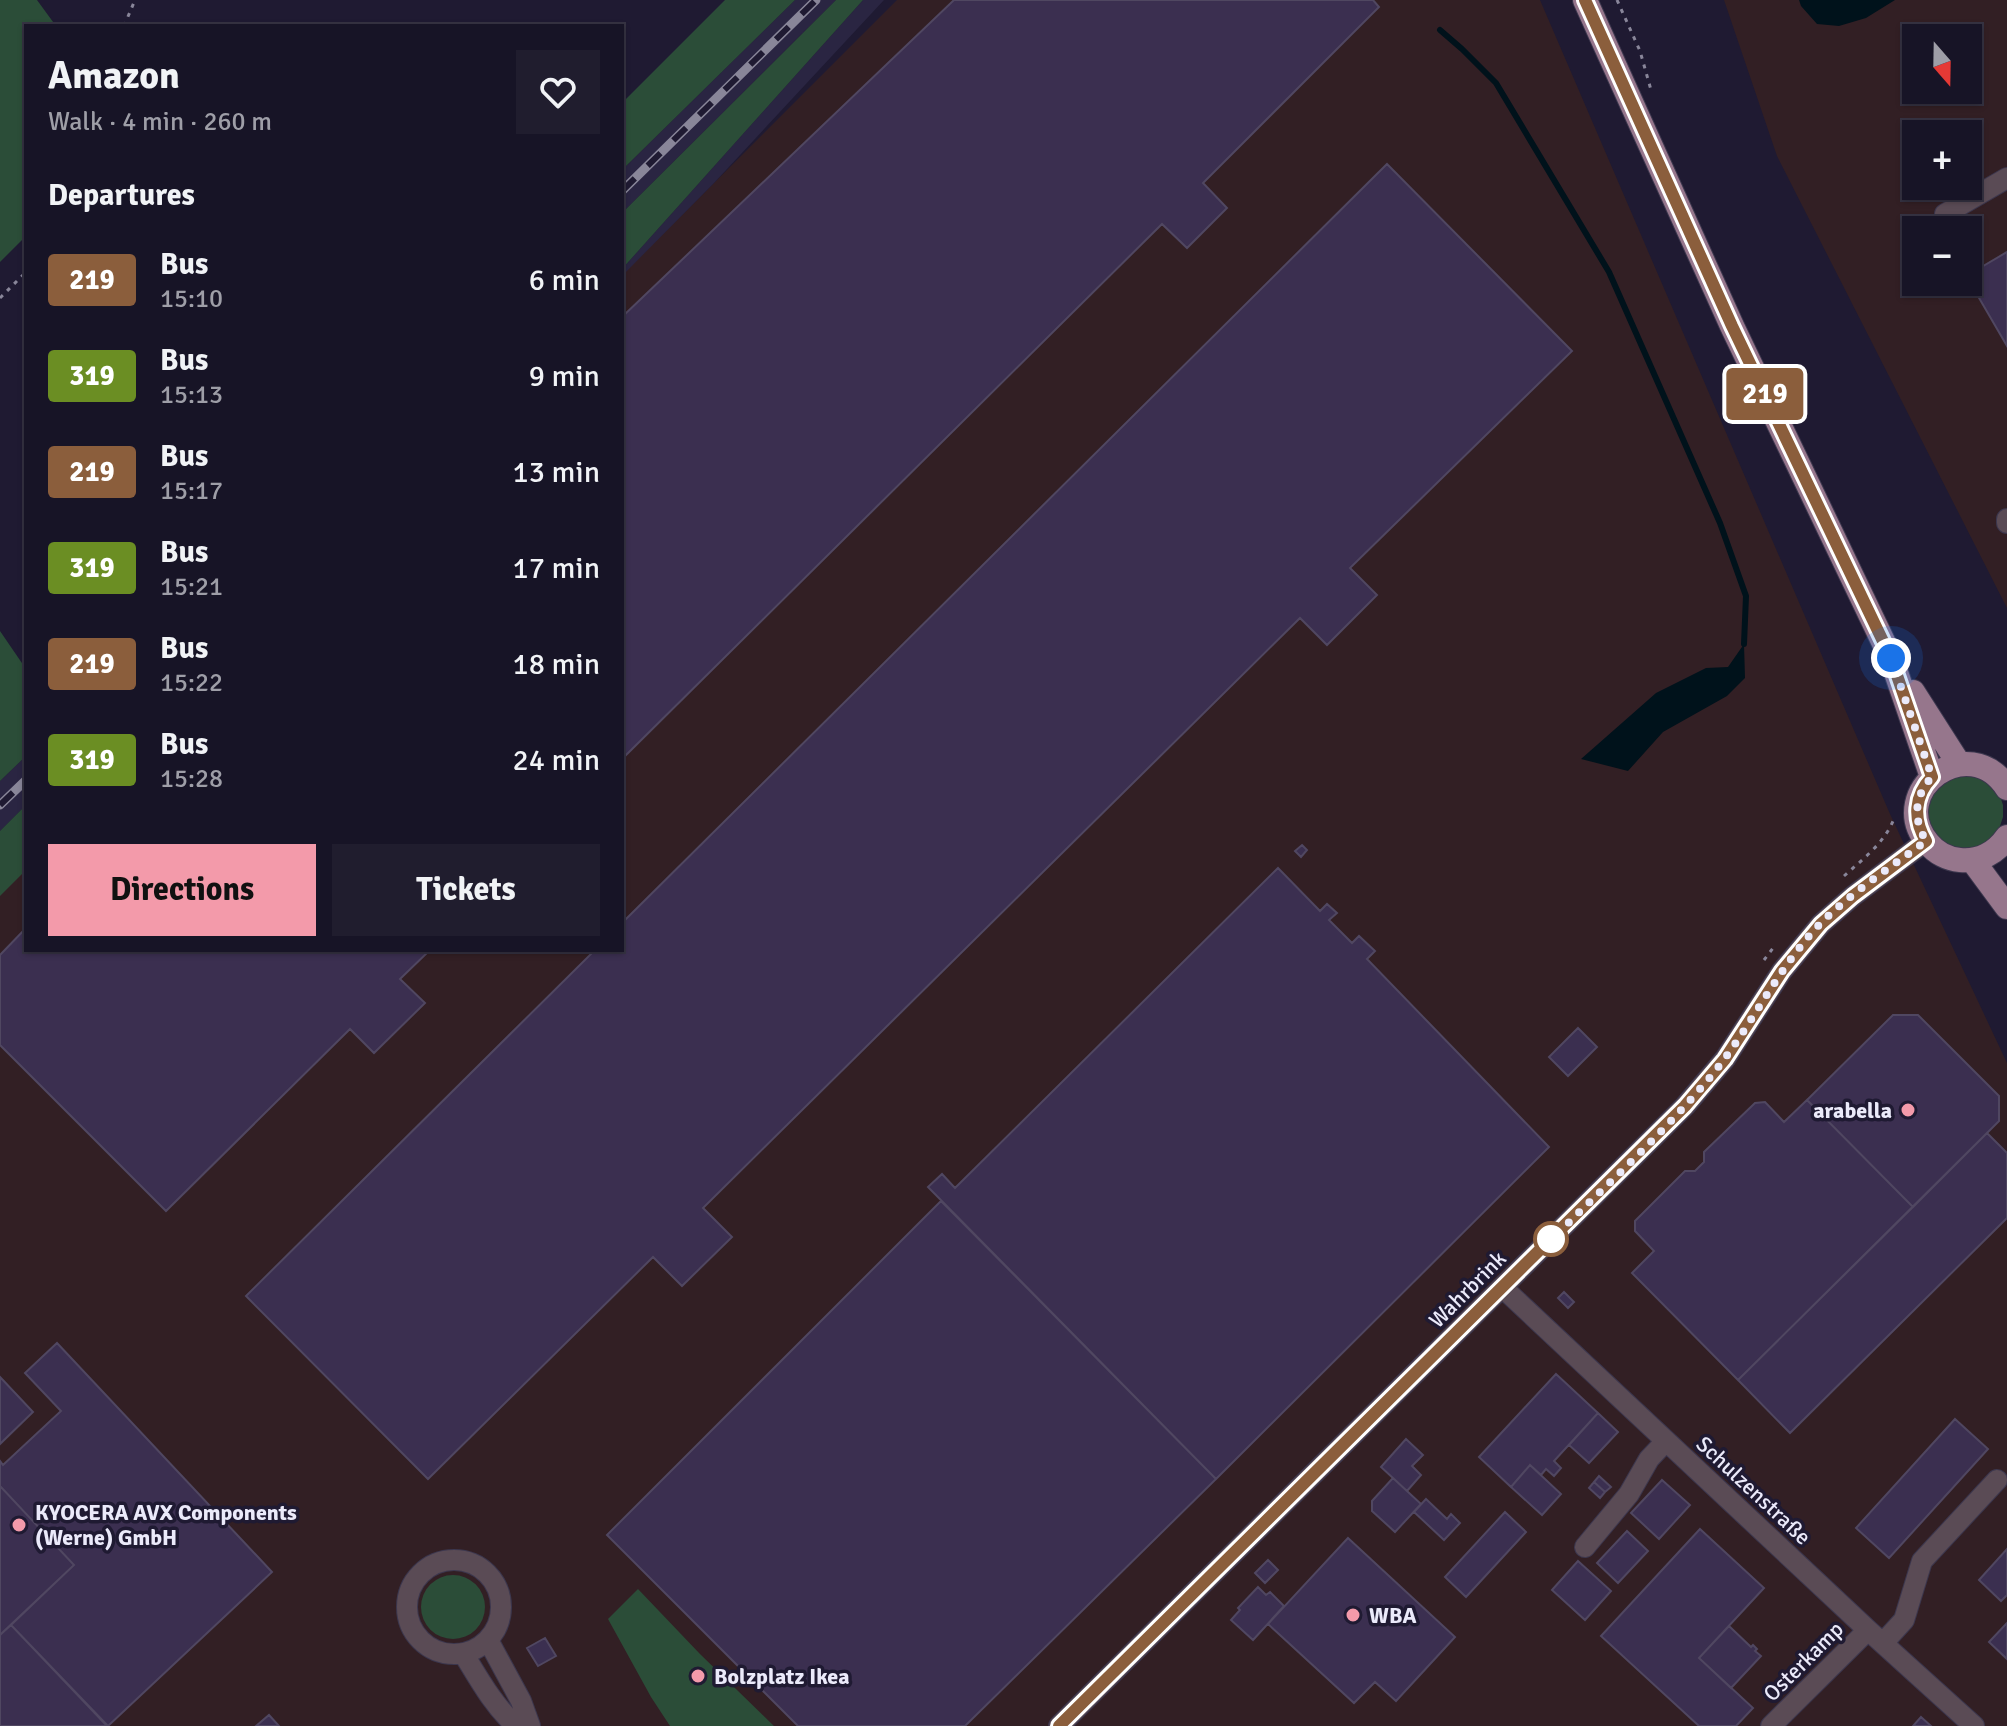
<!DOCTYPE html>
<html lang="en">
<head>
<meta charset="utf-8">
<style>
	:root { --surface:#171426; --page:#201d2e; --text:#f1f3f6; --muted:#9e9ea7; --line:#363343; --accent:#f39aaa }
	body { margin:0; font-family:Signika,sans-serif; background:var(--page); color:var(--text); height:100vh; display:flex; flex-direction:column; font-size:30px; white-space:nowrap }
	* { box-sizing:border-box; margin:0 }
	p { font-size:26px; color:var(--muted) }
	.icon { flex:none; width:44px; height:44px; fill:none; stroke:currentColor; stroke-width:2; stroke-linecap:round; stroke-linejoin:round }
	.map { position:relative; flex:1; overflow:hidden }
	.side { position:absolute; left:24px; top:24px; width:600px; height:928px; display:flex; flex-direction:column; background:var(--surface); border-radius:0px; box-shadow:0 2px 6px #0004,0 0 0 2px var(--line) }
	.side>* { flex:none }
	.badge { padding:0 16px; border-radius:6px; font-size:28px; line-height:52px }
	.needle { width:52px; rotate:160deg }
	.tools { position:absolute; left:1902px; top:24px; display:grid; gap:16px }
	.tools a { display:grid; place-items:center; width:80px; height:80px; border-radius:0px; background:var(--surface); box-shadow:0 2px 6px #0004,0 0 0 2px var(--line); font-size:40px }
	.you { position:absolute; width:40px; height:40px; margin:-20px; border:6px solid #fff; border-radius:50%; background:#1a73e8; box-shadow:0 0 0 12px #1a73e833 }
	.map>.badge { position:absolute; translate:-50% -50%; box-shadow:0 0 0 4px #fff }
	h2 { padding:0 24px; font-size:30px; line-height:72px }
	.round { display:grid; place-items:center; flex:none; width:84px; height:84px; border-radius:0px; background:var(--page) }
	.head { display:flex; align-items:center; justify-content:space-between; height:136px; padding:0 24px }
	h1 { font-size:38px; font-weight:700; line-height:60px }
	.cta { display:flex; gap:16px; margin-top:auto; padding:16px 24px }
	.cta a { flex:1; height:92px; border-radius:0px; background:var(--accent); color:#111; font-size:32px; font-weight:700; line-height:92px; text-align:center }
	.cta a+a { background:var(--page); color:var(--text) }
	ul { padding:0; list-style:none }
	li { display:flex; align-items:center; gap:24px; height:96px; padding:0 24px }
	li div { flex:1 }
	li b { display:block; font-size:30px }
	li em { font-style:normal }
	li .badge { min-width:88px; font-weight:700; text-align:center }
	.map>svg:first-child { display:block }
	.industrial { fill:#321f24; fill-rule:evenodd }
	.built { fill:#2a2542 }
	.green { fill:#2b4d38 }
	.water { fill:#00121b }
	.lines { fill:none; stroke-linecap:round; stroke-linejoin:round }
	.stream { stroke:#00121b; stroke-width:6 }
	.building { fill:#3b2f50; stroke:#504761; stroke-width:2 }
	.minor-casing { stroke:#3c374e; stroke-width:22 }
	.major-casing { stroke:#3c374e; stroke-width:26 }
	.path { stroke:#89869a; stroke-width:3; stroke-dasharray:4 6; stroke-linecap:butt }
	.minor { stroke:#5a4b55; stroke-width:20 }
	.major { stroke:#96768c; stroke-width:24 }
	.rail-casing { stroke:#898699; stroke-width:9 }
	.rail { stroke:#1f1a32; stroke-width:6; stroke-dasharray:18; stroke-linecap:butt }
	.line-casing { stroke:#fff; stroke-width:18 }
	.line { stroke:#8b5e3c; stroke-width:12 }
	.walk { stroke:#ebeafa; stroke-width:8; stroke-dasharray:0 14.4 }
	.poi-dot { fill:#f39aaa; stroke:#1f1a32; stroke-width:3 }
	.stop-dot { fill:#fff; stroke:#8b5e3c; stroke-width:4 }
	.labels { text-anchor:middle; stroke-width:7; stroke-linejoin:round; paint-order:stroke }
	.poi-label { font-size:22px; font-weight:bold; fill:#ebeafa; stroke:#1f1a32; text-anchor:start }
	.street-label { font-size:22px; fill:#ebeafa; stroke:#1f1a32 }
</style>
</head>
<body>
<div class="map">
<svg width="2007" height="1726" viewBox="0 0 2007 1726">
	<rect width="100%" height="100%" fill="#1f1a32"/>
	<path class="industrial" d="M897,0h643l350,814 117,249v663h-2007v-831l26,-26v81h596v-675z
		M1724,0h283v608l-230,-452zM1916,38h52v52h-52zM1916,134h52v52h-52zM1916,230h52v52h-52z"/>
	<path class="built" d="M795,0h41l-214,213v-43z
		M863,0h21l-170,183 -92,93v-7z
		M26,756v49l-26,26v-50z"/>
	<path class="green" d="M0,0h37l19,26h-30v210l-26,26z
		M725,0h70l-173,170v-67z
		M836,0h27l-241,269v-56z
		M0,631l26,38v87l-26,25z
		M1956,774l24,3 19,16 4,12v12l-4,12 -7,11 -23,11 -25,-6 -16,-20v-26l6,-11z
		M26,805v65l-26,26v-65z
		M421 1607a32 32 0 1 1 64 0a32 32 0 1 1-64 0Z
		M638,1589l62,65 74,72h-104l-19,-29 -43,-78z"/>
	<path class="water" d="M1799,0h96l-29,18 -27,8 -22,-2 -16,-18z
		M1744,644l1,34 -18,18 -64,36 -35,39 -47,-12 75,-66 50,-25 22,-1z"/>
	<g class="lines">
		<path class="stream" d="M1440,30l22,19 34,34 113,189 111,251 26,73 -2,48"/>
	</g>
	<path class="building" d="M954,0h419l6,7 -176,176 24,25 -40,40 -25,-24 -540,535v-442z
		M1387,164l185,187 -222,217 27,27 -50,50 -27,-27 -597,590 29,29 -50,49 -29,-29 -225,222 -182,-183 349,-346h27v-27z
		M2007,252v94l-39,-67v-4z
		M1302,845l5,5 -6,7 -6,-6z
		M1278,868l42,43 7,-7 10,9 -8,7 23,23 7,-7 16,15 -8,8 182,188 -333,332 -288,-292 14,-13 13,14z
		M26,928v22h404l-30,29 25,24 -51,50 -24,-24 -184,182 -166,-166v-90z
		M1893,1015h25l81,81v25l-86,86 -106,-107z
		M1578,1028l19,19 -29,29 -19,-19z
		M1807,1100l106,107 -175,173 -106,-107 22,-22 -19,-20v-10l50,-50h10l9,-9v-10l51,-49 10,-1 19,20z
		M1987,1133l20,20v65l-217,215 -52,-53z
		M941,1201l275,278 -251,247h-167l-191,-191z
		M1564,1292l10,10 -6,6 -10,-10z
		M57,1343l215,229 -164,154 -97,-101 63,-60 -74,-79v-25l3,4 58,-54 -36,-38z
		M1556,1374l42,39 -44,48 7,7 -7,8 -8,-7 -5,6 -11,-10 -19,22 -32,-30z
		M0,1377l33,35 -33,32z
		M1598,1413l20,19 -29,31 -20,-18z
		M1955,1419l33,30 -99,109 -33,-30z
		M1406,1439l17,16 -11,11 9,9 -14,16 -26,-24z
		M1530,1465l31,29 -19,21 -31,-28z
		M1599,1476l12,11 -6,5 -11,-10z
		M1393,1478l28,26 -26,28 -23,-21v-10z
		M1662,1480l28,25 -31,34 -28,-26z
		M1594,1482l11,10 -5,6 -11,-10z
		M0,1486l74,79 -74,70z
		M1426,1499l21,20 4,-5 9,9 -16,17 -30,-28z
		M1505,1512l21,20 -60,65 -21,-20z
		M1700,1529l64,59 -65,70 54,50 -17,18h-37l-98,-90z
		M1627,1531l21,20 -30,32 -21,-20z
		M1348,1538l107,99 -59,64 -21,-19 -21,21 -86,-79z
		M2007,1549v46l-6,6 -22,-21z
		M1268,1560l10,10 -13,13 -10,-10z
		M1578,1561l33,30 -26,29 -33,-30z
		M1258,1587l8,8 4,-3 14,14 -31,34 -22,-20 9,-10 -2,-2z
		M2007,1623v36l-18,-17z
		M11,1625l96,101h-107v-91z
		M1729,1626l22,21 2,-2 4,4 -2,2 6,5 -30,32 -32,-30z
		M545,1638l11,18 -18,10 -11,-18z
		M269,1715l10,11h-23z
		M1921,1717l10,9h-18z"/>
	<g class="lines">
		<defs>
			<path id="minor" d="M1945,214l62,-36
				M2007,519v4
				M1503,1288l365,342 106,96
				M1585,1547l44,-53 20,-35 17,-18
				M407 1607a47 47 0 1 1 94 0a47 47 0 1 1-94 0Z
				M488,1640l33,61 9,25
				M1883,1643l21,-23 18,-59 75,-81
				M463,1653c16,26 30,52 53,73
				M1059,1726l626,-620 40,-47 57,-88 39,-47 32,-28 73,-55
				M1771,1726l97,-96"/>
			<path id="major" d="M1585,0l147,326 159,332 41,119
				M1913,692l46,72
				M2007,788c-38,-59 -122,3 -79,55 8,10 20,16 32,17 19,2 36,-7 47,-23
				M1973,861l34,46"/>
		</defs>
		<use href="#minor" class="minor-casing"/>
		<use href="#major" class="major-casing"/>
		<path class="path" d="M1617,0l23,51 11,39
			M124,26l11,-26
			M0,298l26,-26
			M1844,876c20,-18 42,-34 51,-60
			M1764,960l12,-16"/>
		<use href="#minor" class="minor"/>
		<use href="#major" class="major"/>
		<defs>
			<path id="rail" d="M622,191l194,-191
				M0,805l26,-25"/>
		</defs>
		<use href="#rail" class="rail-casing"/>
		<use href="#rail" class="rail"/>
	</g>
	<g class="lines">
		<defs>
			<path id="line" d="M1059,1726l626,-620 40,-47 57,-88 39,-47 32,-28 73,-55c-13,-22 -12,-45 6,-64l-41,-119 -159,-332 -147,-326"/>
		</defs>
		<use href="#line" class="line-casing"/>
		<use href="#line" class="line"/>
		<path class="walk" d="M1551,1239l-1,2c54,-54 112,-106 161,-165 40,-48 66,-108 110,-153 31,-31 70,-56 105,-82 -13,-22 -12,-45 6,-64l-41,-119"/>
	</g>
	<g class="poi-dot">
		<circle cx="1908" cy="1110" r="8"/>
		<circle cx="19" cy="1525" r="8"/>
		<circle cx="1353" cy="1615" r="8"/>
		<circle cx="698" cy="1676" r="8"/>
	</g>
	<circle class="stop-dot" cx="1551" cy="1239" r="16"/>
	<g class="labels">
		<g class="poi-label">
			<text x="1892" y="1118" text-anchor="end">arabella</text>
			<text x="35" y="1520">KYOCERA AVX Components<tspan x="35" dy="25">(Werne) GmbH</tspan></text>
			<text x="1369" y="1623">WBA</text>
			<text x="714" y="1684">Bolzplatz Ikea</text>
		</g>
		<g class="street-label">
			<text transform="translate(1467 1289) rotate(-45)" y="8">Wahrbrink</text>
			<text transform="translate(1754 1490) rotate(43)" y="8">Schulzenstraße</text>
			<text transform="translate(1803 1661) rotate(-45)" y="8">Osterkamp</text>
		</g>
	</g>
</svg>
<div class="tools">
<a><svg class="needle" viewBox="-14 -14 28 28"><path d="M0-13l5 13h-10z" fill="#e53935"/><path d="M0 13l5-13h-10z" fill="#9e9ea7"/></svg></a>
<a>+</a>
<a>−</a>
</div>
<div class="you" style="left:1891px;top:658px"></div>
<b class="badge" style="left:1765px;top:394px;background:#8b5e3c;color:#fff">219</b>
<section class="side">
<div class="head"><div><h1>Amazon</h1><p>Walk · 4 min · 260 m</p></div><a class="round"><svg class="icon" aria-label="heart" viewBox="0 0 24 24"><path d="M12 20l-8-8c-3-5 5-10 8-4 3-6 11-1 8 4z"/></svg></a></div>
<h2>Departures</h2>
<ul>
<li><span class="badge" style="background:#8b5e3c;color:#fff">219</span><div><b>Bus</b><p>15:10</p></div><em>6 min</em></li>
<li><span class="badge" style="background:#6b8e23;color:#fff">319</span><div><b>Bus</b><p>15:13</p></div><em>9 min</em></li>
<li><span class="badge" style="background:#8b5e3c;color:#fff">219</span><div><b>Bus</b><p>15:17</p></div><em>13 min</em></li>
<li><span class="badge" style="background:#6b8e23;color:#fff">319</span><div><b>Bus</b><p>15:21</p></div><em>17 min</em></li>
<li><span class="badge" style="background:#8b5e3c;color:#fff">219</span><div><b>Bus</b><p>15:22</p></div><em>18 min</em></li>
<li><span class="badge" style="background:#6b8e23;color:#fff">319</span><div><b>Bus</b><p>15:28</p></div><em>24 min</em></li>
</ul>
<div class="cta"><a>Directions</a><a>Tickets</a></div>
</section>
</div>
</body>
</html>
